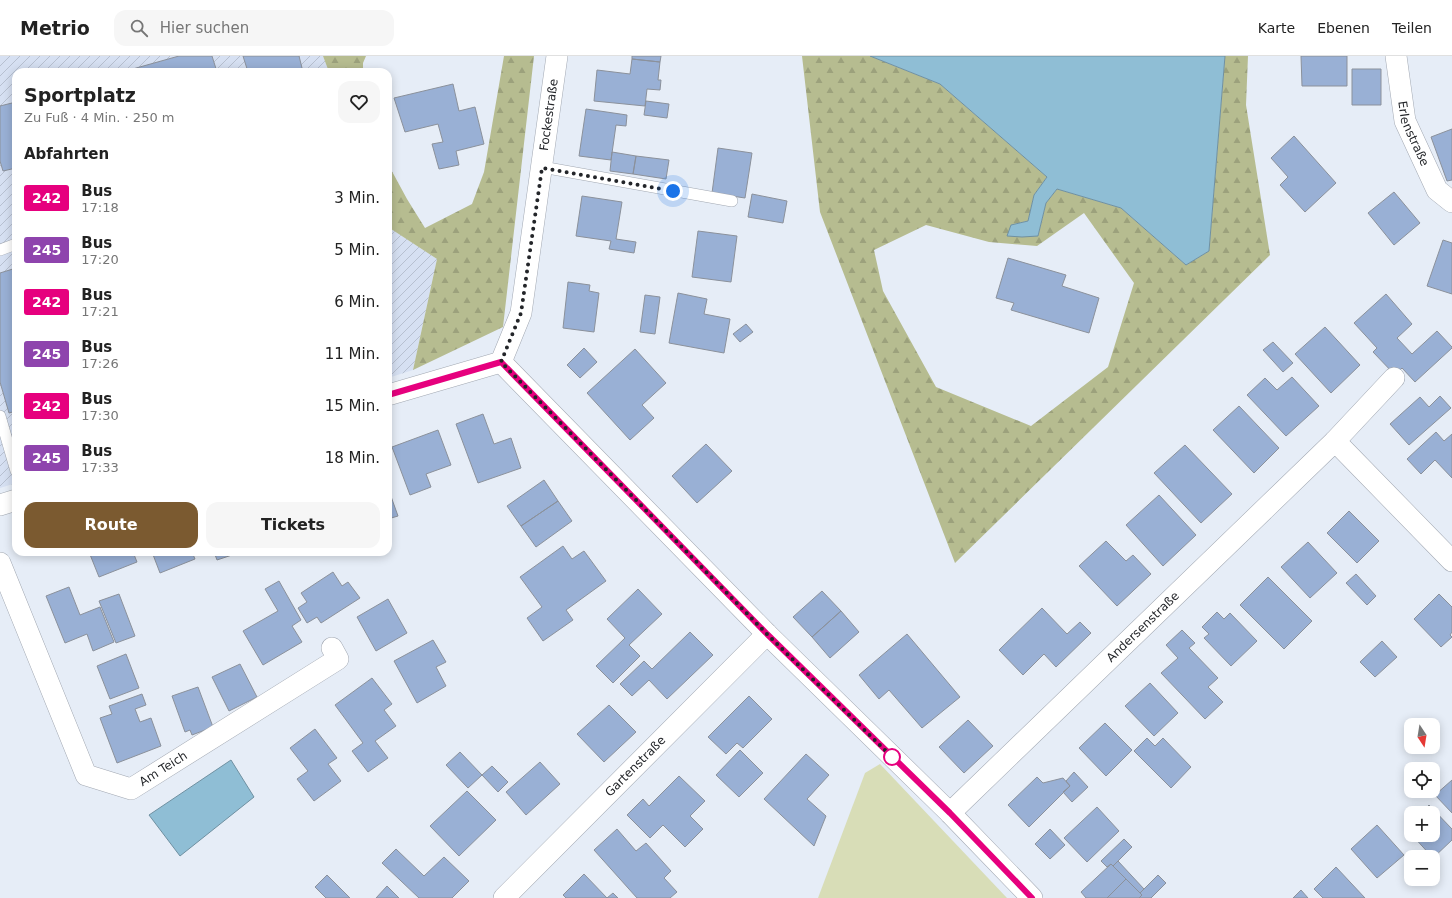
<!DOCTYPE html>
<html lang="de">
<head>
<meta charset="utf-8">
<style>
	:root { --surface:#fff; --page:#f6f6f6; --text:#222; --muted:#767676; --line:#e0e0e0; --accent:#7b5a30 }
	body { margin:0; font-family:"DejaVu Sans",sans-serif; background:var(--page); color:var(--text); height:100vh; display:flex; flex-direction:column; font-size:15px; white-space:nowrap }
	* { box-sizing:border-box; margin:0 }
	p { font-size:13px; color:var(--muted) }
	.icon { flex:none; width:22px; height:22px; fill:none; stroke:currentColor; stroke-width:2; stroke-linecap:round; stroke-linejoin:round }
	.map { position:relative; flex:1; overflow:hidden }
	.sheet { position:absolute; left:12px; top:12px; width:380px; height:488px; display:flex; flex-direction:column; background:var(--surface); border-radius:12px; box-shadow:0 2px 10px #0003 }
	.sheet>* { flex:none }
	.badge { padding:0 8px; border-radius:3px; font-size:14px; line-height:26px }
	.needle { width:26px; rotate:168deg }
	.tools { position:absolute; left:1404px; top:662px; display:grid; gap:8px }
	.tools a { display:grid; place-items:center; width:36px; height:36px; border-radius:8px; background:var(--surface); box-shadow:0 2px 10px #0003; font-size:20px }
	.you { position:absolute; width:20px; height:20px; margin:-10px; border:3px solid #fff; border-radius:50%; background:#1a73e8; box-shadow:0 0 0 6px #1a73e833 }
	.map>.badge { position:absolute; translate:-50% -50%; box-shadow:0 0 0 2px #fff }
	h2 { padding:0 12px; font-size:15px; line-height:36px }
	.round { display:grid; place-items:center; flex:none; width:42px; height:42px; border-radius:12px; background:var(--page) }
	.overview { display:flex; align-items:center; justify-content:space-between; height:68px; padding:0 12px }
	h1 { font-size:19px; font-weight:700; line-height:30px }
	.button { display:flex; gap:8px; margin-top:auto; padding:8px 12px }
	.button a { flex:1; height:46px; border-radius:12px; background:var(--accent); color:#fff; font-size:16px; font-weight:700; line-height:46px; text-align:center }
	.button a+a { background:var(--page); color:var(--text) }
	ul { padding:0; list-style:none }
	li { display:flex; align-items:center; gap:12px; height:52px; padding:0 12px }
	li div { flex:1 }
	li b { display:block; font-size:15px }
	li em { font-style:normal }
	li .badge { min-width:44px; font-weight:700; text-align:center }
	header { display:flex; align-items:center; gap:24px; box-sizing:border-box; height:56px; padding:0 20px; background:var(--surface); border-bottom:1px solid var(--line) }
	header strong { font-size:19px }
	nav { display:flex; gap:22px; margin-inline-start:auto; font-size:14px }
	.search { width:280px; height:36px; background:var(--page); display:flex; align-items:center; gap:10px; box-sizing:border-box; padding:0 14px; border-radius:12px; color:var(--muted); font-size:15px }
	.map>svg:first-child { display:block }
	.industrial { fill:url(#industrial-furrows) }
	.forest { fill:url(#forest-firs); fill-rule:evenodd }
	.garden { fill:#d8ddb7 }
	.water { fill:#8fbed5; stroke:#6f90a1 }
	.building { fill:#99b0d5; stroke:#8b919b }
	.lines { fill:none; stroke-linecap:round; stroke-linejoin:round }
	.lane-casing { stroke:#a2a8b2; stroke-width:12 }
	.street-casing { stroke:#a2a8b2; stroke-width:22 }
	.lane { stroke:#fff; stroke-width:11 }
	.street { stroke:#fff; stroke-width:21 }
	.line-casing { stroke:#fff; stroke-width:9 }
	.line { stroke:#e6007e; stroke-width:6 }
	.walk { stroke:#232529; stroke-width:4; stroke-dasharray:0 7.2 }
	.stop-dot { fill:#fff; stroke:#e6007e; stroke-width:2 }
	.labels { text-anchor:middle; stroke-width:4; stroke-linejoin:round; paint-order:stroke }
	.street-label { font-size:12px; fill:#232529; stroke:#fff }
</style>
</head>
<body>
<header>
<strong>Metrio</strong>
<div class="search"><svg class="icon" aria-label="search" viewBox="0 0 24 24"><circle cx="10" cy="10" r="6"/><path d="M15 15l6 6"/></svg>Hier suchen</div>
<nav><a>Karte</a><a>Ebenen</a><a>Teilen</a></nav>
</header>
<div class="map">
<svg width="1452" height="842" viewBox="0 0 1452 842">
	<defs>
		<pattern id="industrial-furrows" width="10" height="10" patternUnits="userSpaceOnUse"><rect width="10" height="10" fill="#d6e0f2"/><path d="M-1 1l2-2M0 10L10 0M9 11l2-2" fill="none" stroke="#b7c0d0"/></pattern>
		<pattern id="forest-firs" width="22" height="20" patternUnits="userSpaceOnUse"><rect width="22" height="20" fill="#b6bc90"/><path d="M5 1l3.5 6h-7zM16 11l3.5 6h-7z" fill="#9ca17c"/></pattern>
	</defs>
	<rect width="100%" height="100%" fill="#e6edf7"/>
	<path class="industrial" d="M0,0h323l6,16h-313v411l-16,5z
		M388,171l49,32 -24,111 -25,8z"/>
	<path class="forest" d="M323,0h43l-3,7v9h-34z
		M504,0h30l-31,271 -90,43 24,-111 -49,-32v-63l19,35 18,29 47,-24 12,-32z
		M802,0h68l70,28 107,93 -13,18 -6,26 -17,4 -3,11h30l8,-33 11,-14 64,19 65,57 23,-14 16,-195h23l-2,49 24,150 -315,308 -135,-351zM1084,157l50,70 -26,84 -77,59 -95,-39 -53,-96 -9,-41 52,-25 63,17 48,4z"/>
	<path class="garden" d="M880,708l127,134h-189l47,-125z"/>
	<path class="water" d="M870,0h355l-16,195 -23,14 -65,-57 -64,-19 -11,14 -8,33 -16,1 -15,-1 4,-11 17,-4 6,-26 13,-18 -107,-93z
		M231,704l23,37 -74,59 -31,-41z"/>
	<path class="building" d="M179,0h33l5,16h-95z
		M243,0h56l4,16h-55z
		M632,0h29l-1,6 -28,-3z
		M1301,0h46v30h-45z
		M632,3l28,3 -2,18h3l-1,10 -13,-1 -2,17 -51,-5 3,-31 33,4z
		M1352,13h29v36h-29z
		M453,28l6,27 16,-4 9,37 -28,7 3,14 -20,4 -7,-25 11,-2 -5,-18 -33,8 -11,-34z
		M646,45l23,3 -2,14 -23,-3z
		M16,46v66l-13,3 -3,-10v-55z
		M586,53l41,6 -1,11 -10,-1 -5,35 -32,-4z
		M1452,73v51l-5,1 -16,-44z
		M1294,80l42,47 -31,29 -25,-27 8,-8 -17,-19z
		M718,92l34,5 -7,45 -33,-5z
		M612,96l24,4 -3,18 -23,-3z
		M636,100l33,4 -3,19 -33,-5z
		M1394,136l26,31 -26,22 -26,-32z
		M752,138l35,7 -4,22 -35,-6z
		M582,140l40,6 -6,37 20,3 -2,11 -25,-4 2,-8 -35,-5z
		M698,175l39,5 -6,46 -39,-5z
		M1443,184l9,3v51l-25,-8z
		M1008,202l58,17 -4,11 37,12 -10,35 -78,-23 3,-7 -18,-5z
		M16,212v143l-7,2 -9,-31v-109z
		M568,226l22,3 -1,6 10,2 -5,39 -31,-4z
		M678,237l29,6 -3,15 26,5 -6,34 -55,-10z
		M1386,238l26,30 -15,14 15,16 25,-23 15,16v1l-37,34 -13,-14 -7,7 -22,-23 4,-4 -23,-25z
		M645,239l15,2 -5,37 -15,-2z
		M746,268l7,8 -13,10 -7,-8z
		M1325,271l35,38 -29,28 -36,-39z
		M1273,286l20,21 -10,9 -20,-22z
		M584,292l13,14 -17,16 -13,-13z
		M635,293l31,34 -24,22 12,13 -24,22 -43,-47z
		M1292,321l27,29 -33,30 -39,-41 18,-17 12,12z
		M1440,340l11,12 -42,37 -19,-21 30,-27 9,10z
		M1239,350l40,42 -25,25 -41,-43z
		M483,358l11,30 17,-6 10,30 -43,15 -22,-59z
		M438,374l13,35 -25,9 5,13 -21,8 -18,-48z
		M1436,376l8,9 8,-7v44l-17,-18 -14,14 -14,-15z
		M706,388l26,27 -35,32 -25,-27z
		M1185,389l47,49 -31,29 -47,-50z
		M544,424l14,21 -37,25 -14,-20z
		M388,432l10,28 -10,3z
		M1159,439l37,40 -33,31 -37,-41z
		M558,445l14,20 -36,26 -15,-21z
		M1349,455l30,30 -22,22 -30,-30z
		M1106,485l20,20 7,-6 18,19 -34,32 -38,-40z
		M1308,486l29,31 -27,25 -29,-31z
		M563,490l9,13 12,-8 22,30 -40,29 7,10 -30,21 -16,-23 15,-11 -22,-30z
		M89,496h44l4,10 -38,15z
		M152,496h40l3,7 -35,14z
		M214,496h27l-24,8z
		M333,516l9,14 6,-4 12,16 -39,25 -4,-6 -10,6 -9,-15 9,-6 -6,-9z
		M1356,518l20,22 -9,9 -21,-22z
		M1268,521l44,44 -28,28 -44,-44z
		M279,525l22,39 -9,6 10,16 -39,23 -20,-34 35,-20 -13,-22z
		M69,531l11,28 20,-8 14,35 -21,9 -6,-17 -22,9 -19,-47z
		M638,533l24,25 -33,31 11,11 -27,27 -17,-17 29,-28 -18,-19z
		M822,535l19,20 -29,26 -19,-20z
		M119,538l16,42 -19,7 -17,-42z
		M1439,538l13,13v25l-2,3 2,2 -11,10 -27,-28z
		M388,543l19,34 -31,18 -19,-34z
		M1042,552l25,26 13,-12 11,11 -35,34 -12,-13 -21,21 -24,-25z
		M841,555l18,21 -29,26 -18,-21z
		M1217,556l7,7 6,-6 27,28 -26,25 -27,-28 5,-4 -7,-7z
		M1182,574l13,13 -6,5 29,30 -10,9 15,15 -18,17 -44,-46 17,-15 -12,-13z
		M690,576l23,23 -46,44 -18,-19 -17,16 -12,-12 24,-23 8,8z
		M907,578l53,63 -38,31 -33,-38 -10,9 -20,-24z
		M433,584l13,22 -10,5 10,19 -29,17 -23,-42z
		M1382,585l15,16 -22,20 -15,-15z
		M126,598l13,34 -29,11 -13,-33z
		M240,608l17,33 -28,14 -17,-34z
		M372,622l20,26 -8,6 12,16 -21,15 13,17 -20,14 -16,-21 11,-8 -28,-38z
		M1150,627l28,30 -24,23 -29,-30z
		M198,631l15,40 -21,8 -2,-5 -5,2 -13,-36z
		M142,638l4,11 -11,4 5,13 11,-4 10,28 -44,17 -17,-45 12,-4 -3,-8z
		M749,640l23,23 -29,29 -6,-5 -11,11 -18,-17z
		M609,649l27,27 -32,30 -27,-28z
		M968,664l25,26 -29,27 -25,-26z
		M1105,667l27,27 -26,26 -27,-28z
		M315,673l22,29 -9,6 13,17 -27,20 -17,-22 11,-8 -18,-23z
		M1147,682l8,8 8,-8 28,29 -20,21 -37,-37z
		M740,694l23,23 -24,24 -23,-22z
		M460,696l22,23 -14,13 -22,-23z
		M806,698l23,21 -22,24 19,17 -12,30 -50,-47z
		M540,706l20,22 -34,31 -20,-23z
		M492,710l16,16 -10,10 -16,-17z
		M1074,716l14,15 -16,15 -9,-10 7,-6 -4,-5z
		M679,720l26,25 -15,15 13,13 -18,18 -22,-22 -13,13 -23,-23 16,-16 6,7z
		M1037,721l6,6 20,-5 7,8 -41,41 -21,-22z
		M1452,724v33l-17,-18z
		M467,735l29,29 -37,36 -29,-30z
		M1429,749l23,24v11l-19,18 -21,-23h21v-22h-12z
		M1097,751l22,24 -32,31 -23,-24z
		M1377,769l27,30 -27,23 -26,-29z
		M617,773l19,22 10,-8 25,28 -7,7 13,14 -7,6h-33l-43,-48z
		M1050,773l15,16 -15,14 -15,-15z
		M1124,783l8,8 -19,19 -2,-2 -4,3 -6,-6z
		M396,793l28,27 20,-19 25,24 -17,17h-33l-37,-35z
		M1118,805l26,28 -4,4 -27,-27z
		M1111,808l15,15 -19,19h-21l-5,-6z
		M1336,811l29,31h-42l-9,-9z
		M584,818l23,24 6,-5 5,5h-52l-3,-3z
		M327,819l23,23h-24l-11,-11z
		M1158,819l8,8 -15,15h-12l3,-3 -2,-2z
		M1126,823l16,16 -3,3h-32z
		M387,830l12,12h-23z
		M1301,834l7,8h-15z"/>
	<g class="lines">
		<defs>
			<path id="lane" d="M542,111l190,34
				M0,194l16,-6
				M0,360l16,55"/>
			<g id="street">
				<path id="s1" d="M1396,0l9,65 32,69 15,12"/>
				<path d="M501,306l266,272 183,179 82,85"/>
				<path id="s2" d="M501,306l20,-49 36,-257"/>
				<path d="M388,339l113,-33"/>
				<path d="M1335,385l59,-63"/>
				<path d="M0,449l16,-5"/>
				<path id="s3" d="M0,507l86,212 45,14 207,-130 -6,-11"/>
				<path id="s4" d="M950,757l385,-372 117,120"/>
				<path id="s5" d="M504,842l263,-264"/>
			</g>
		</defs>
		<use href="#lane" class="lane-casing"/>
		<use href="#street" class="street-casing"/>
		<use href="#lane" class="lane"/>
		<use href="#street" class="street"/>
	</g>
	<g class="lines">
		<defs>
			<path id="line" d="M388,339l113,-33 266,272 183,179 82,85"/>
		</defs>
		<use href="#line" class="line-casing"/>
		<use href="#line" class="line"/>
		<path class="walk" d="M673,135l-131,-23 -21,145 -20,49 266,272 125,123"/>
	</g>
	<circle class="stop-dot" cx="892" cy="701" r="8"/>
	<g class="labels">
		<g class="street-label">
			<text dy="4" stroke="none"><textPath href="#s2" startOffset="253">Fockestraße</textPath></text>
			<text dy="4" stroke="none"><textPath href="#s1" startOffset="80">Erlenstraße</textPath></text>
			<text dy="4" stroke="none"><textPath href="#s4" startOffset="268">Andersenstraße</textPath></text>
			<text dy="4" stroke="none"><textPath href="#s5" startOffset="186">Gartenstraße</textPath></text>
			<text dy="4" stroke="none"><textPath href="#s3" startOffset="314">Am Teich</textPath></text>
		</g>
	</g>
</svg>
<div class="tools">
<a><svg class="needle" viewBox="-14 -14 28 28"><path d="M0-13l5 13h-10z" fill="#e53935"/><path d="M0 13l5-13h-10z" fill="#767676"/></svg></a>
<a><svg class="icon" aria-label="locate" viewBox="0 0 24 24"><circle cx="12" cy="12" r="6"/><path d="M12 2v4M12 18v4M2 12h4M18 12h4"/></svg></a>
<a>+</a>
<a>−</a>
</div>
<div class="you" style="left:673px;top:135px"></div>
<section class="sheet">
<div class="overview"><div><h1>Sportplatz</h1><p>Zu Fuß · 4 Min. · 250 m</p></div><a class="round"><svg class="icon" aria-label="heart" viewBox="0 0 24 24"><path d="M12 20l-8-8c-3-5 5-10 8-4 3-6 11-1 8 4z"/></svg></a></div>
<h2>Abfahrten</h2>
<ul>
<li><span class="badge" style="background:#e6007e;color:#fff">242</span><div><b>Bus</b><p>17:18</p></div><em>3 Min.</em></li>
<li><span class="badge" style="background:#8e44ad;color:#fff">245</span><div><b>Bus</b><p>17:20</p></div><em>5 Min.</em></li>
<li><span class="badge" style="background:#e6007e;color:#fff">242</span><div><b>Bus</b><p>17:21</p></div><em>6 Min.</em></li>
<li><span class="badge" style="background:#8e44ad;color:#fff">245</span><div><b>Bus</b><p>17:26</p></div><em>11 Min.</em></li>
<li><span class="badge" style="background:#e6007e;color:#fff">242</span><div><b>Bus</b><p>17:30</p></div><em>15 Min.</em></li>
<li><span class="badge" style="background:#8e44ad;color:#fff">245</span><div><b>Bus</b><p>17:33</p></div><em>18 Min.</em></li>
</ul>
<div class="button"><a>Route</a><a>Tickets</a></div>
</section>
</div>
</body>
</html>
